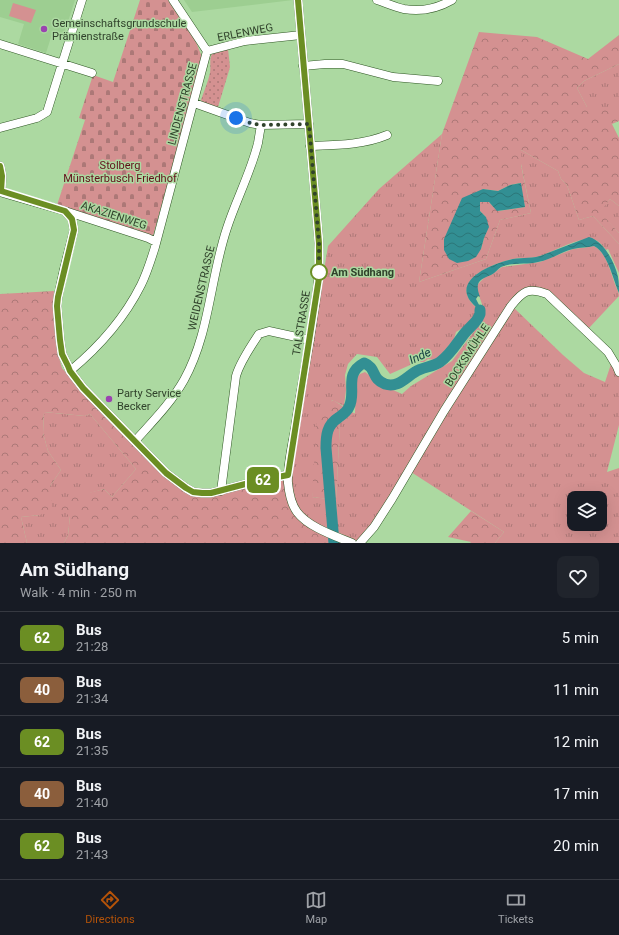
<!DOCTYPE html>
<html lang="en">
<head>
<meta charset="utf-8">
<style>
	:root { --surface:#171b24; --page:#20242c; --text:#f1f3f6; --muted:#9ea1a6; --line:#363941; --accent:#b45309 }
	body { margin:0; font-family:Roboto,sans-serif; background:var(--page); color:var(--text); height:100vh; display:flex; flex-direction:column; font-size:15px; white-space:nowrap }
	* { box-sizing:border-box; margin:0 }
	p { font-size:13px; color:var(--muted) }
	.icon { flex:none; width:22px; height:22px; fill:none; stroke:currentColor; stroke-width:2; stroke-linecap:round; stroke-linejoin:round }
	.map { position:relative; height:543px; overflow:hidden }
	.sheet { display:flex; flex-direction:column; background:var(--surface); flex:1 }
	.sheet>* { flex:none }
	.badge { padding:0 8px; border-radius:6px; font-size:14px; line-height:26px }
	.controls { position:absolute; left:567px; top:491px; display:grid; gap:8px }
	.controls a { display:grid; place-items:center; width:40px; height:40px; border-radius:8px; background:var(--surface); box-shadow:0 4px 16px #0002; font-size:20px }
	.you { position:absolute; width:20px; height:20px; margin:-10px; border:3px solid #fff; border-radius:50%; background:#1a73e8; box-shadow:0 0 0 6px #1a73e833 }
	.map>.badge { position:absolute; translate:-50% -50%; box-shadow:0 0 0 2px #fff }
	.round { display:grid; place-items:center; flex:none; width:42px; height:42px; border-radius:8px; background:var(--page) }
	.summary { display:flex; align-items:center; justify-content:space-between; height:68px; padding:0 20px }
	h1 { font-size:19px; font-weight:700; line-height:30px }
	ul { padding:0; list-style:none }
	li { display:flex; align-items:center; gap:12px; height:52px; padding:0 20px; border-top:1px solid var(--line) }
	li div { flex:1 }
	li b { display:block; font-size:15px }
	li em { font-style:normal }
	li .badge { min-width:44px; font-weight:700; text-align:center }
	.tab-bar { display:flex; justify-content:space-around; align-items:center; height:56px; border-top:1px solid var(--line); background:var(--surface); font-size:11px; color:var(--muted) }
	.tab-bar a { display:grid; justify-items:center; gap:2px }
	.tab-bar .current { color:var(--accent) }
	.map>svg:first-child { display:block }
	.built { fill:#9dce91 }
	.grass { fill:url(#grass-tufts); fill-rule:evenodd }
	.forest { fill:url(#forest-crowns); fill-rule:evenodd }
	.cemetery { fill:url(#cemetery-stones) }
	.park { fill:url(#park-dots) }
	.pitch { fill:#d49191 }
	.water { fill:url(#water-waves) }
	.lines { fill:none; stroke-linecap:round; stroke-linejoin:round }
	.river { stroke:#328f93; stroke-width:11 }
	.minor-casing { stroke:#2f5724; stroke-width:9 }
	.minor { stroke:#fff; stroke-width:8 }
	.line-casing { stroke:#fff; stroke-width:9 }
	.line { stroke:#6b8e23; stroke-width:6 }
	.walk { stroke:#30422b; stroke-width:4; stroke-dasharray:0 7.2 }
	.poi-dot { fill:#9b43b0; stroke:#acd9a1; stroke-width:1.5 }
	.stop-dot { fill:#fff; stroke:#6b8e23; stroke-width:2 }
	.labels { text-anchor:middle; stroke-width:3; stroke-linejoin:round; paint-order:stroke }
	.poi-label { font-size:11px; fill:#30422b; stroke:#acd9a1; text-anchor:start }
	.street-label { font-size:11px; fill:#30422b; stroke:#acd9a1 }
	.park-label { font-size:11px; fill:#630f1b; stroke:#acd9a1 }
	.stop-label { font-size:11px; font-weight:bold; fill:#30422b; stroke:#acd9a1; text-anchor:start }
	.water-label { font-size:12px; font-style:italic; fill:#194345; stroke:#acd9a1 }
</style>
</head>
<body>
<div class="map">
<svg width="619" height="543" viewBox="0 0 619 543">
	<defs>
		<pattern id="grass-tufts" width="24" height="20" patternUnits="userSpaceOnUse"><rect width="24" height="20" fill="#d49191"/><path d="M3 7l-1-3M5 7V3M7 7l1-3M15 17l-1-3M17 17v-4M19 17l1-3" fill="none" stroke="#ac7877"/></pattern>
		<pattern id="forest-crowns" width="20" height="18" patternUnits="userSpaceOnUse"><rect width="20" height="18" fill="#d49191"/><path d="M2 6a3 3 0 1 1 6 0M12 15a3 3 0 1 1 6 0" fill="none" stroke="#ac7877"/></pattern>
		<pattern id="cemetery-stones" width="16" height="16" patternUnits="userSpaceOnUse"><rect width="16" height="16" fill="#d49191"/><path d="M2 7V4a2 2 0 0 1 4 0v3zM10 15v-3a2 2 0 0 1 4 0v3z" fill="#ac7877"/></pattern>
		<pattern id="park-dots" width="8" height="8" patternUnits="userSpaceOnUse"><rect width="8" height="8" fill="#d49191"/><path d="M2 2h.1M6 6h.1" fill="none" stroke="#ac7877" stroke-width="1.8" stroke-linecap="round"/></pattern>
		<pattern id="water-waves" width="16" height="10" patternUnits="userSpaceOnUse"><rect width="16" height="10" fill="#328f93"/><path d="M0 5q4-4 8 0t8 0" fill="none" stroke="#2b7678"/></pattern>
	</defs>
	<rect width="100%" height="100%" fill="#acd9a1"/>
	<path class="built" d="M0,0h75l-12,37 -11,-3 -6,19 -28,-9 6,-20 -24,-7z
		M184,0h109l-101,12z"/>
	<path class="grass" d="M619,64v43h-32l-10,-19 7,-7z
		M442,134l-23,148 67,-23 14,-39 31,-7 -10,-49v-14l37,21 3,8 6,6 12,35 14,-4 26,28v29l-11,-24 -2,1c-3,-4 -7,-9 -11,-10 -14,-5 -41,12 -55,16 -9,3 -18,1 -27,3 -21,4 -66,23 -37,48v7l-1,4 -11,9 -8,5 -2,7 -14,17 -6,4 -6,-1 -4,3h-7l-27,12 -13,-17 -20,-3 -9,10 -3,11 1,15 -2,16 -12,-6 -20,97 17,2v31l-24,-12 -11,-16 -3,-28 37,-228 51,-57z
		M610,199l9,7v27l-20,-21z
		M594,246c13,7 16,25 21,38 1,4 4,7 4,12l-30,32 -42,-36 -28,2 -151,236 -9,12 -22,-10 -1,-32 4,-77 15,-10 1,-35 4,-4 5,-2 4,3 4,6 29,13 9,-8 41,-25 32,-43 -1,-11 -6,-17v-4l1,-2 8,-8 5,-1 11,-8 38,-5 33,-13 16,-2z
		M513,307l50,48 21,18 21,9 7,-21 4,7 3,9v48l-12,47 12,-4v75h-124l9,-11 -93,-60zM574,498h26v26h-26z
		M44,412l41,4 5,-2 46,55 -24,28 -8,-8 -14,4 -20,23 -2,19 -4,8h-37l-6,-26 19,-2 10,-29 11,-16 -13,-19 -5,-18z"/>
	<path class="forest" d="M479,32l58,5 51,22 31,-24v29l-35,17 -7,7 10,19h32v14l-7,3 7,14v68l-9,-7 -10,13 19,21v11l-26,-28 -14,4 -12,-35 -6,-6 -3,-8 -37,-21v15l10,48 -31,7 -14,39 -67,23 23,-148zM520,183l5,24 -27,4 -9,-9h-10l1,9 6,6 -2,21 -3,11 -37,-10 39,-50 15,2 12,-6z
		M54,291l-1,14 5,49 4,14 38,43 92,83 91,-15 12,33 50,31h-281l4,-8 2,-19 -10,-7 8,-11 36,-9 8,8 24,-28 -46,-55 -5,2 -41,-4 -1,21 5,18 13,19 -11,16 2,21 -12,8 -19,2 6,26h-27v-249z
		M333,400l22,14 -15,9 -4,77 -24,-3 5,-83z
		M471,511l33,21 -9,11h-25l1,-1 -23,-5z"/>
	<path class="cemetery" d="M140,0h28l28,42 6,15 -22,83 -27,96 -96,-31 28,-85 -6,-2 14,-43 20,7z"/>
	<path class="park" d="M228,49l2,18 -2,7 -10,33 -16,-5 -1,-2c3,-9 7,-18 9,-27 1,-7 -1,-14 2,-19z"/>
	<path class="pitch" d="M13,3l23,7 -5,13 -22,-7z"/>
	<path class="water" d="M521,183l4,24 -28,4 -8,-9h-9v9l6,6 3,10 -5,11 -3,11 -5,8 -8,4 -11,2 -8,-4 -5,-9v-11l18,-41 21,-9 15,2 12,-6z
		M589,237c15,4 26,26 29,40 1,5 1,11 1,16 -6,-13 -11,-40 -25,-47 -7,2 -14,1 -21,3 -12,3 -23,11 -35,13 -11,3 -27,0 -37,5 -3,2 -6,6 -10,8 -13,5 -16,8 -11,22l-2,-1 -2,3c6,13 10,12 1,26l-4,-5 3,-6v-7c-28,-24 12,-42 33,-47 10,-3 20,-1 31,-4z"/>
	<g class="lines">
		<path class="river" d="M334,543l-8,-95c0,-13 1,-23 12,-30 4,-3 9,-6 11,-11 8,-15 -6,-33 15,-44 13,5 7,16 21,21 13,4 20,-6 30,-12 7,-5 18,-5 25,-10 10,-7 17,-19 24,-28 4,-5 9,-9 13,-14l3,-6v-4"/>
		<defs>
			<path id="minor" d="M173,0l34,51 38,-10 56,-6
				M298,0l21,243c2,25 -2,50 -6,75 -5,37 -13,74 -18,111 -3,17 -8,37 -7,54 1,10 3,21 9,29 11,15 38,24 55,31
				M377,0c9,3 18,7 27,9 17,3 34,-1 48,-9
				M0,44l92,29
				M303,66l22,-2h18l50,13 45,4
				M194,103l56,20 11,2 48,-1
				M0,128l37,-10 10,-6 35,-112
				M310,146c26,-1 53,-1 77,-11
				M0,166l2,10 -1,15
				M0,192l65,19 7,8 2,11 -10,39 -6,28 -1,9 3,34 2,14 6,12 2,5 13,17 83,85 20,15 7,4 9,1h9l42,-11 35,-7
				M65,211l83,27 8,4
				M70,371c29,-24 54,-52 71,-86 6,-12 10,-25 14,-38l52,-196
				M135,441c17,-19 36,-38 49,-61 26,-47 26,-102 43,-152 9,-28 24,-56 31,-85 1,-6 2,-12 3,-18
				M221,491l15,-115c4,-14 15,-30 23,-42l10,-3 41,9
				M360,543l14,-16 18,-28 52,-88 67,-105c12,-15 17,-19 36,-12l61,58 9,15 2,5"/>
		</defs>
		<use href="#minor" class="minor-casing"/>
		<use href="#minor" class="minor"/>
	</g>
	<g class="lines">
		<defs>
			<path id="line" d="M0,166l2,10 -1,15 64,20 7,8 2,11 -16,67 -1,9 3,34 2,14 6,12 2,5 13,17 83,85 20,15 7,4 9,1h9l42,-11 35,-7 31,-197v-35l-21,-243"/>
		</defs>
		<use href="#line" class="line-casing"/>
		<use href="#line" class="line"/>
		<path class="walk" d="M236,118l14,5 11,2 48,-1 10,119v29"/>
	</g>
	<g class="poi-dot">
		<circle cx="44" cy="29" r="4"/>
		<circle cx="109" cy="399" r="4"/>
	</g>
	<circle class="stop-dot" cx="319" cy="272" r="8"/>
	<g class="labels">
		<g class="poi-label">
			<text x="52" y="27">Gemeinschaftsgrundschule<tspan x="52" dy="13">Prämienstraße</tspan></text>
			<text x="117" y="397">Party Service<tspan x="117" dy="13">Becker</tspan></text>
		</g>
		<g class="street-label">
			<text transform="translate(245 32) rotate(-11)" y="4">ERLENWEG</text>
			<text transform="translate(182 104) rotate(-75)" y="4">LINDENSTRASSE</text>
			<text transform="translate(114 215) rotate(18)" y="4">AKAZIENWEG</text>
			<text transform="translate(201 288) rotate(-77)" y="4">WEIDENSTRASSE</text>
			<text transform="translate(301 323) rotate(-81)" y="4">TALSTRASSE</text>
			<text transform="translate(467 355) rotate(-57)" y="4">BOCKSMÜHLE</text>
		</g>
		<g class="park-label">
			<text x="120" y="169">Stolberg<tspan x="120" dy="13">Münsterbusch Friedhof</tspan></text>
		</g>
		<g class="stop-label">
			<text x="331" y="276">Am Südhang</text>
		</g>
		<g class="water-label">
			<text transform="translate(420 356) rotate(-25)" y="4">Inde</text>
		</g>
	</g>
</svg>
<div class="controls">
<a><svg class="icon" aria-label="layers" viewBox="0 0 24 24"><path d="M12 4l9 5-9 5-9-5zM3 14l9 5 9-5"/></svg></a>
</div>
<div class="you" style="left:236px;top:118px"></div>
<b class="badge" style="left:263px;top:480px;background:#6b8e23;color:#fff">62</b>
</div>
<section class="sheet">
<div class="summary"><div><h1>Am Südhang</h1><p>Walk · 4 min · 250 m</p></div><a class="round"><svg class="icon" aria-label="heart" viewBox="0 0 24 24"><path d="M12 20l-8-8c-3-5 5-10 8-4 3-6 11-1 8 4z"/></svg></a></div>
<ul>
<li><span class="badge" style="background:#6b8e23;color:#fff">62</span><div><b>Bus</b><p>21:28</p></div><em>5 min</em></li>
<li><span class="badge" style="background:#8b5e3c;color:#fff">40</span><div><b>Bus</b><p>21:34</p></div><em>11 min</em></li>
<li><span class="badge" style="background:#6b8e23;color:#fff">62</span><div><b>Bus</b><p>21:35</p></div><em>12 min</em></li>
<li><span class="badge" style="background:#8b5e3c;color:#fff">40</span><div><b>Bus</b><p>21:40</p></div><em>17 min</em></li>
<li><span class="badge" style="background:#6b8e23;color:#fff">62</span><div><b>Bus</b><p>21:43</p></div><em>20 min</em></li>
</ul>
</section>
<nav class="tab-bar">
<a class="current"><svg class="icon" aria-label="directions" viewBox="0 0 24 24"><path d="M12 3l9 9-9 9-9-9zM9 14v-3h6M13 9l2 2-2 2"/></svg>Directions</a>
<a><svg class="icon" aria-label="map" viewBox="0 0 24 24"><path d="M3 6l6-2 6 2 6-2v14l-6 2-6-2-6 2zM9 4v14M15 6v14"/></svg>Map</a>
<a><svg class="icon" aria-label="tickets" viewBox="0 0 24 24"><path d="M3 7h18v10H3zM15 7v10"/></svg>Tickets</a>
</nav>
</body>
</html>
